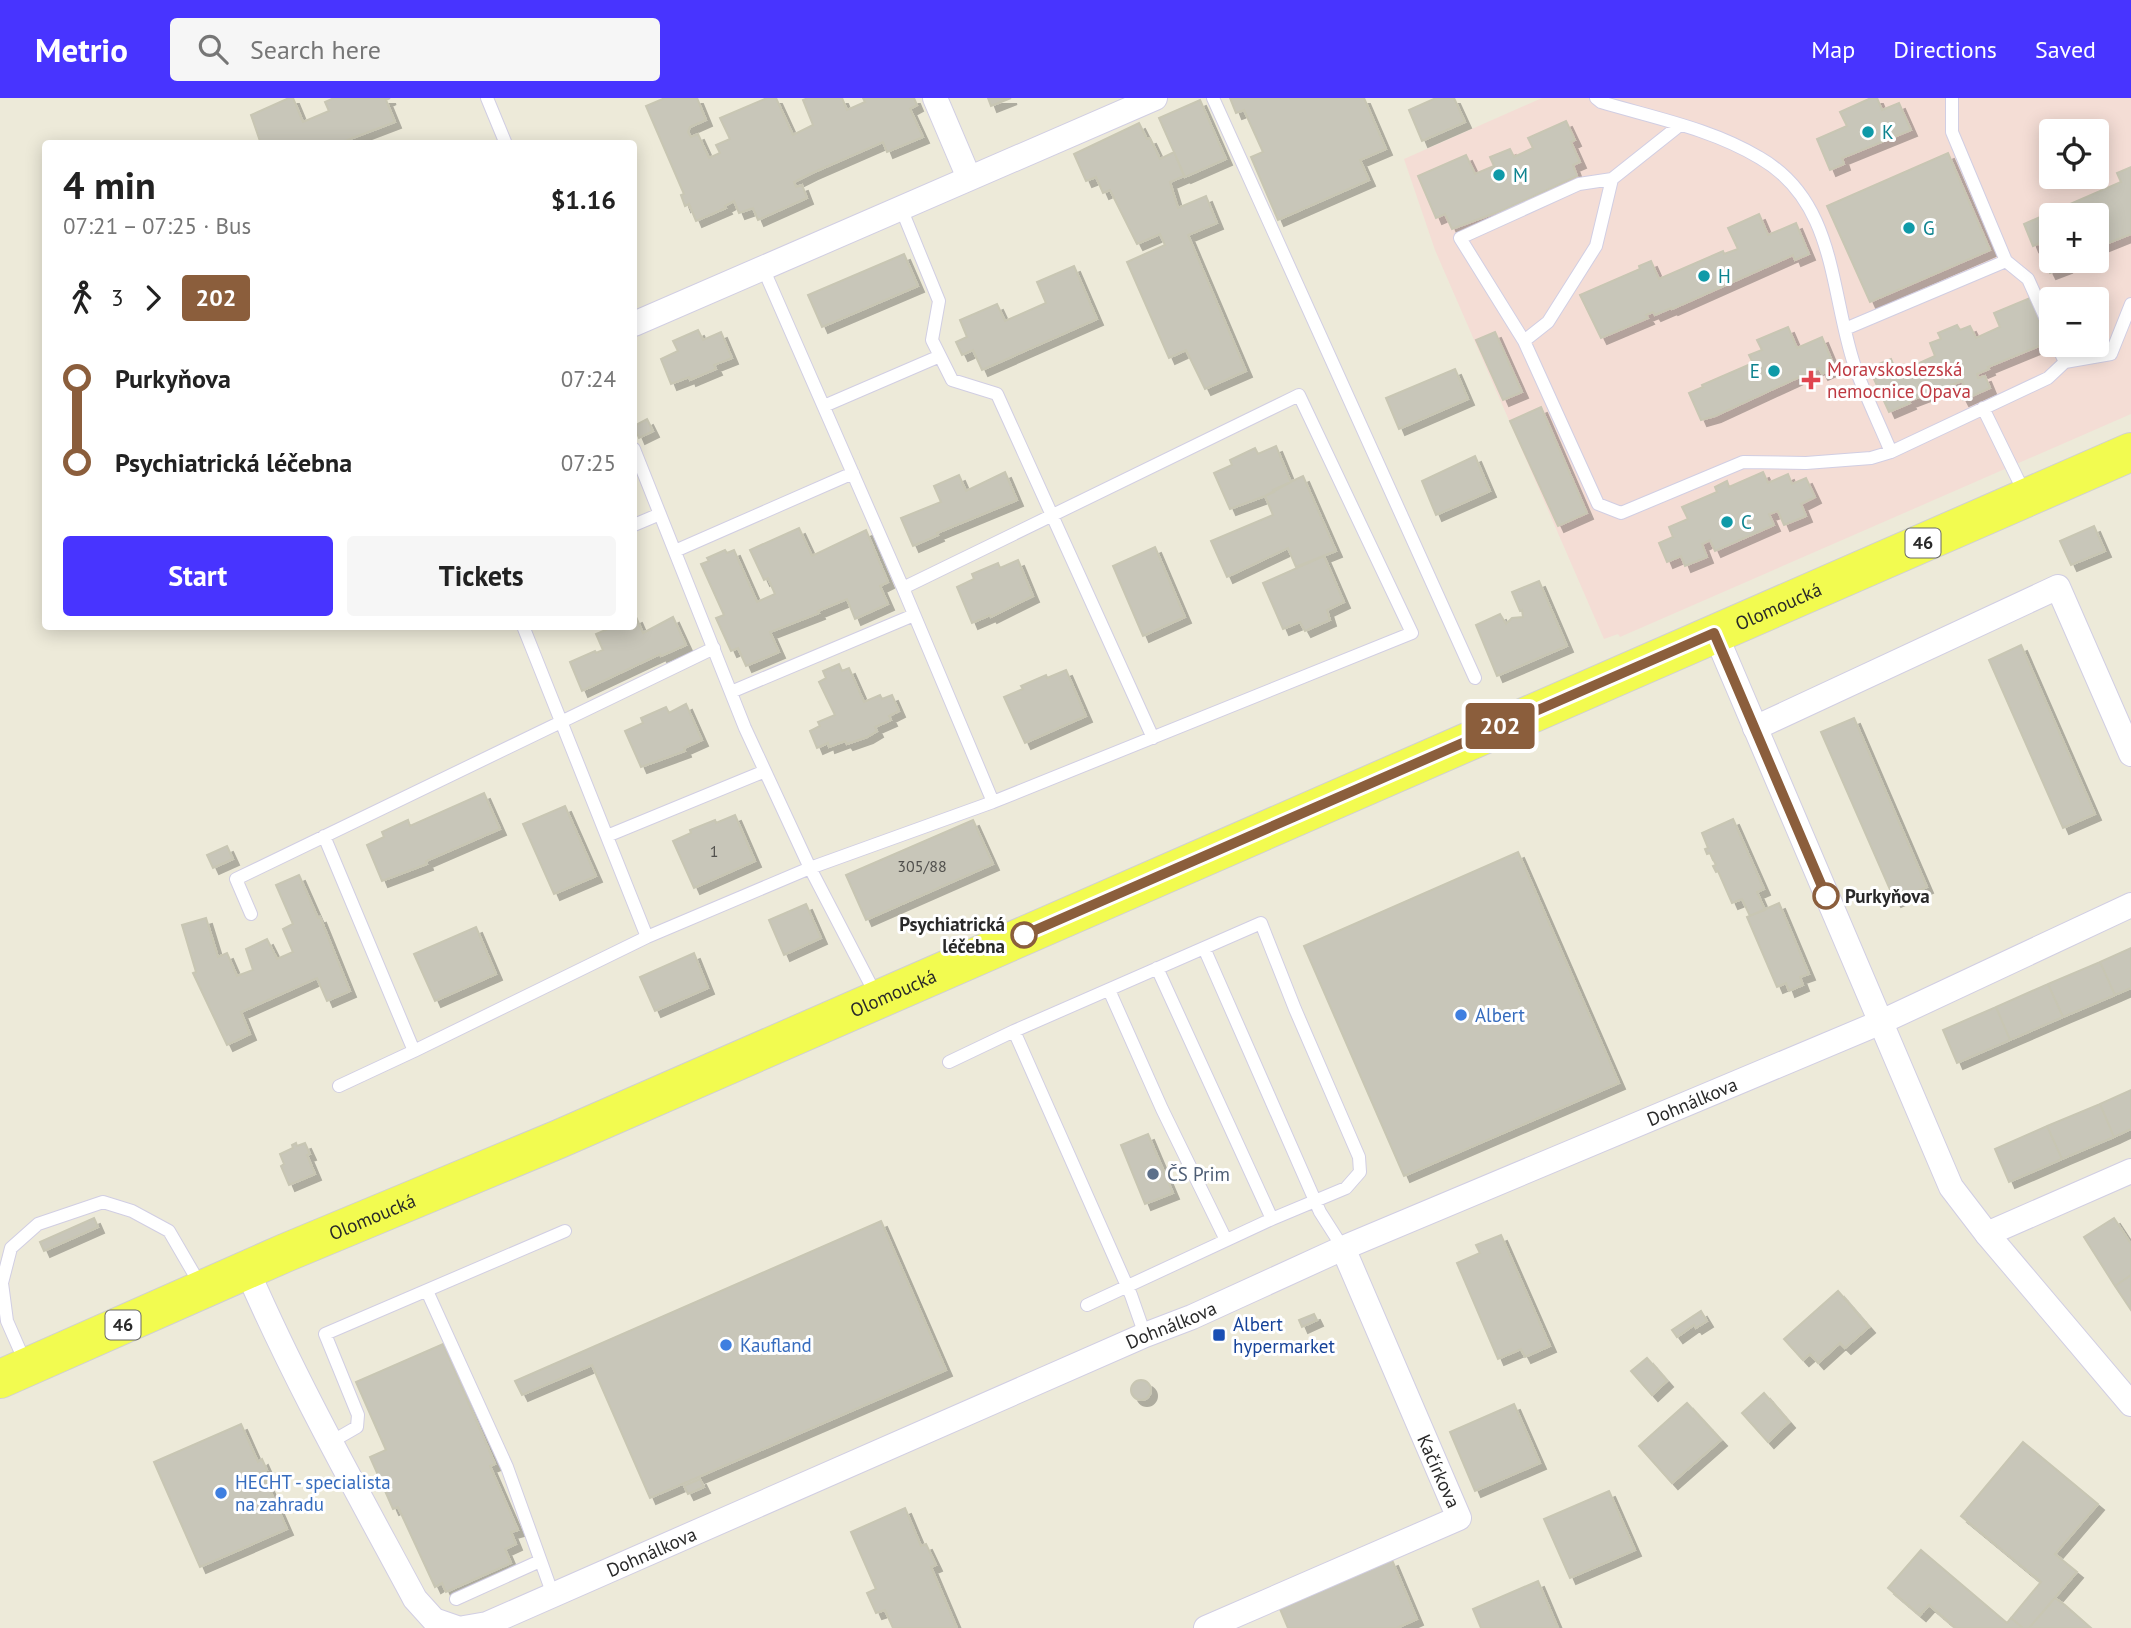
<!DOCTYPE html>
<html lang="en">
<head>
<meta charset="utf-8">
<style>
	:root { --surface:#fff; --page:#f6f6f6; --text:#222; --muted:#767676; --accent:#4834ff }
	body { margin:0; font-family:"PT Sans",sans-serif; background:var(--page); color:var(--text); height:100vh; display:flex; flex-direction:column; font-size:26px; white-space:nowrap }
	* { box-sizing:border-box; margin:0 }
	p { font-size:23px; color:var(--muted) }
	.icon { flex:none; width:38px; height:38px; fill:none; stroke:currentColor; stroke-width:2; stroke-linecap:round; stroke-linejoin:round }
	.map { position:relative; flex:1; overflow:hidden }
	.side { position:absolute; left:42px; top:42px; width:595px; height:490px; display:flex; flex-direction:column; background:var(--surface); border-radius:7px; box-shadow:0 4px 18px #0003 }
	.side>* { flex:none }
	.badge { padding:0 14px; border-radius:5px; font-size:24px; line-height:46px }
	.fabs { position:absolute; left:2039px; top:21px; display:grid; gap:14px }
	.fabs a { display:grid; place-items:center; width:70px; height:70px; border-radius:7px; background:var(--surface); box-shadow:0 4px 18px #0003; font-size:35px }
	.map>.badge { position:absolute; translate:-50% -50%; box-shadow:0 0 0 4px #fff }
	.legs { display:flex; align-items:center; gap:10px; height:77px; padding:0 21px; font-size:23px }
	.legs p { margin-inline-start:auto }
	.summary { display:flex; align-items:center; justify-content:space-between; height:119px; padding:0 21px }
	h1 { font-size:38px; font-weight:800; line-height:52px }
	.action { display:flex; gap:14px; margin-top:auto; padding:14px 21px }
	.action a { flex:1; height:80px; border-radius:7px; background:var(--accent); color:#fff; font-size:28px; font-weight:800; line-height:80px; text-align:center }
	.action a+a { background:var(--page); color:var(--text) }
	ul { padding:0 21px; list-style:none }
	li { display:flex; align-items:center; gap:24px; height:84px; font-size:26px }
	li i { display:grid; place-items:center; width:10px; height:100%; margin:0 9px; background:currentColor }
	li i::after { content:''; width:18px; height:18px; margin:-9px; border:5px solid; border-radius:50%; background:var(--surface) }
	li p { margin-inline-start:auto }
	li:first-child i { background:linear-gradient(#0000 50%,currentColor 0) }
	li:last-child i { background:linear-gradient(currentColor 50%,#0000 0) }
	header { display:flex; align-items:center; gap:42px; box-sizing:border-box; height:98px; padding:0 35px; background:var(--accent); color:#fff }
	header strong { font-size:33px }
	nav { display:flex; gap:38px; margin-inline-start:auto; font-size:24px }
	.search { width:490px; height:63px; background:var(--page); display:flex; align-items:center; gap:18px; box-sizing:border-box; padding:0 24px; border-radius:7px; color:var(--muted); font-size:26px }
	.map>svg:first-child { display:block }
	.medical { fill:#f4ddd5; fill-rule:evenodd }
	.building { fill:#c8c6b9; stroke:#c8c6b3; stroke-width:2; filter:url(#shadow) }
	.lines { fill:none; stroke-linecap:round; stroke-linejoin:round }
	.lane-casing { stroke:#d1cee3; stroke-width:14 }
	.street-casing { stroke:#d1cee3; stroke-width:26 }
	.primary-casing { stroke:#d0d0d0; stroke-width:40 }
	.lane { stroke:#fff; stroke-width:12 }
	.street { stroke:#fff; stroke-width:24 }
	.primary { stroke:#f2fb50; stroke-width:38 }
	.line-1-casing { stroke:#fff; stroke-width:16 }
	.line-1 { stroke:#8b5e3c; stroke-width:10 }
	.culture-dot { fill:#0f9aa8; stroke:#fff; stroke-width:2.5 }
	.health-dot { fill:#e0444e; stroke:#fff; stroke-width:2.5 }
	.stop-1-dot { fill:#fff; stroke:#8b5e3c; stroke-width:3.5 }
	.shop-dot { fill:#3f7fe0; stroke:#fff; stroke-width:2.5 }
	.service-dot { fill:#5c6f8a; stroke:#fff; stroke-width:2.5 }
	.transit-dot { fill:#1a4fb4; stroke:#fff; stroke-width:2.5 }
	.labels { text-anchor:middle; stroke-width:6; stroke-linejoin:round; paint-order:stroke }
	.number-label { font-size:16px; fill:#51504d }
	.shield { fill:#fff; stroke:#696969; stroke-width:2 }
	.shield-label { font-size:18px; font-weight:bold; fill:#292929 }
	.culture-label { font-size:19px; fill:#0d838f; stroke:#fff; text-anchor:start }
	.health-label { font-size:19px; fill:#be3a42; stroke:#fff; text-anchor:start }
	.street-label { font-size:19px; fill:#292929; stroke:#fff }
	.stop-label { font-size:19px; font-weight:bold; fill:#292929; stroke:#fff; text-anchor:start }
	.shop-label { font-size:19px; fill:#366cbe; stroke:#fff; text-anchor:start }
	.service-label { font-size:19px; fill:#4e5e75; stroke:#fff; text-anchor:start }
	.transit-label { font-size:19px; fill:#164399; stroke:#fff; text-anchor:start }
</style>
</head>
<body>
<header>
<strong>Metrio</strong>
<div class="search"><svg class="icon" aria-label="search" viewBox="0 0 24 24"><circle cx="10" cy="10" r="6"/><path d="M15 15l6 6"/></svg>Search here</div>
<nav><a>Map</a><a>Directions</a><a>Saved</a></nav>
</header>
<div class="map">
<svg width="2131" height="1530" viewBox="0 0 2131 1530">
	<defs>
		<filter id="shadow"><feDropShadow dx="6" dy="6" stdDeviation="0" flood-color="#0004"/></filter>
	</defs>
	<rect width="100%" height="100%" fill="#edead9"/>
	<path class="medical" d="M1542,0h589v316l-511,223 -2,-3 -14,5 -169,-389 -31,-91zM2051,33h45v46h-45zM2051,117h45v46h-45zM2051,201h45v46h-45z"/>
	<path class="building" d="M289,0h4l10,24 26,-11 -4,-9 9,-4h56l-4,2 9,22 -58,22h-76l-10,-29z
		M665,0h32l9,22 -16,7 -2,5 3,5 7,-3 11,24 11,-5 -4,-8 14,-6 -10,-21 47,-20h9l17,37 20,-10 -10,-25 5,-2h34l5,12 18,-8 -2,-4h51l3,7 -7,4 13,28 -36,15 -4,-10 -71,31 -18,9 2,5 6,-2 5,13 -49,22 -5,-12 -14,5 -5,-12 -9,5 1,2 -30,13 -7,-17 -4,2 -4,-11 3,-1 -38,-88z
		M988,0h23l-20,8z
		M1230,0h134l22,51 -26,11 9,20 -91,40 -27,-63 12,-5 -19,-42 -8,3z
		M1436,0h18l11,24 -43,19 -13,-31z
		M1871,0h6l5,12 17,-7 12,27 -69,28 2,6 -14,6 -13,-31 30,-13 -7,-14z
		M1200,2l26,59 -41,18 -26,-59z
		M1566,23l9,19 -4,2 9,20 -7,3 4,11 -74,34 -51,19 -7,-15 -9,4 -18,-42 48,-21 9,19 19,-8 -4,-9 20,-8 4,8 19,-9 -5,-10z
		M1139,25l8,16 3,-1 10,21 14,-7 10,24 -14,6 8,26 28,-12 11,27 -29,12 58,136 -41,18 -19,-39 -17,8 -42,-96 38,-17 -5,-11 -23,10 -27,-54 -7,3 -7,-16 -10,4 -12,-27z
		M1948,55l42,97 -120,52 -43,-96z
		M2131,69v67l-35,14v-33h-45v46h15l-2,1 2,5 -16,6 -3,-6 2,-1 -10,-23 -6,3 -9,-22 97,-42 -4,-9z
		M1759,116l9,21 28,-12 13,31 -14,6 -2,-5 -121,54 -1,-1 -16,7 -2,-3 -7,3 2,3 -47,20 -21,-43 60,-26 -1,-3 12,-5 8,18 64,-28 1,3 14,-5 -10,-21z
		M904,156l14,32 -96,41 -14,-32z
		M1074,168l23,53 -115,51 -9,-20 -11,5 -6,-13 11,-5 -7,-17 37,-16 8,17 41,-18 -9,-21z
		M2030,200l19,44 -61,25 1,2 -12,5 1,4 7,-2 5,12 -27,12 -6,-12 7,-3 -2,-4 -53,20 1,2 -21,9 -20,-44 22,-9 6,14 38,-17 -5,-13 11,-4 -3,-6 19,-8 3,5 10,-4 6,12 24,-11 -6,-14z
		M1788,229l9,21 25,-11 13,31 -13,6 -3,-6 -104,48 -14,4 -12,-27 14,-6 -1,-2 51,-22 -4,-8 13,-5 -5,-10z
		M698,232l5,10 18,-8 11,26 -18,7 2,4 -26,11 -1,-3 -18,7 -10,-25 17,-8 -5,-10z
		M1495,234l27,60 -19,8 -27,-60z
		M1455,271l13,30 -69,30 -13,-31z
		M1541,309l46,106 -29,13 -48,-105z
		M647,321l6,12 -14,7 -5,-12z
		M1276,348l15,36 -26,14 -35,13 -16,-36 18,-8 -2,-5 25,-12 3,6z
		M1475,358l15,35 -54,24 -14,-34z
		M1005,374l12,28 -80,33 1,2 -25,11 -12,-28 40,-16 -7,-16 25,-11 7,16z
		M1763,374l5,11 20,-9 4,10 14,-6 9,19 -14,7 5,12 -22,9 -6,-14 -9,3 5,11 -59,26 -5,-11 -8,4 5,13 -22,9 -4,-10 -14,6 -8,-19 14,-6 -4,-10 19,-8 -6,-12 35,-15 -2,-5 12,-6 2,6z
		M1303,378l33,75 -40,16 -8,-19 -61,29 -16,-36 62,-26 -8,-19 9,-4 -1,-2z
		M2094,428l11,25 -34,14 -11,-24z
		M799,430l13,28 54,-26 22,52 -8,4 8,18 -33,15 -8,-20 -29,12 1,2 -49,19 9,20 -33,14 -8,-18 -7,3 -15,-33 8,-3 -23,-51 8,-3 -2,-3 18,-8 2,3 7,-3 23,52 18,-8 -7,-16 -4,2 -14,-30z
		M1155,449l30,70 -42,19 -30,-70z
		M1324,458l20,46 -17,8 3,10 -25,11 -5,-9 -17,7 -20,-46z
		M1018,462l15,36 -42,21 -1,-2 -18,8 -15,-36 17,-8 -2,-5 26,-11 2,5z
		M1539,483l28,65 -70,30 -21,-51 24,-11 6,10 6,-6 11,-1 -1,-7 -2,1 -8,-19z
		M636,519l7,16 30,-16 13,28 -25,11 -1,-2 -78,37 -12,-29 25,-11 1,2 7,-3 -7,-16 19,-8h19v-8z
		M2021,547l74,169 -32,14 -74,-168z
		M839,566l3,7 7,-3 15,34 16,-7 2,4 10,-4 7,16 -10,5 2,4 -16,7 2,4 -10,6 -20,7 -2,-3 -16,6 -1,-4 -11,5 -7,-17 10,-5 -2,-4 17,-7 -16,-33 7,-4 -3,-7z
		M1066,572l20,46 -61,27 -21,-46 19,-8 -2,-3 25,-11 1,3z
		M686,606l16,36 -18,8 1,3 -44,16 -16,-36 18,-8 -2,-5 25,-11 3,6z
		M1854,620l73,169 -32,14 -74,-169z
		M484,695l16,36 -74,32 1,3 -45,17 -15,-36 17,-8 -2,-5 26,-12 2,6z
		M565,708l31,70 -42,18 -31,-70z
		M735,717l20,46 -61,27 -21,-47 18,-8 -1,-3 25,-10 1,3z
		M1733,721l31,70 -7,3 8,18 -15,6 -8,-17 -10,4 -14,-32 -2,1 -3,-6 3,-1 -6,-12 -3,1 -2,-5 3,-1 -6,-15z
		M973,722l20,44 -127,56 -20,-45z
		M227,748l6,13 -20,9 -6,-13z
		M1518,754l101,231 -215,93 -100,-230z
		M299,777l19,43 2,-1 30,74 -23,10 -10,-23 -76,34 9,22 -23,11 -34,-72 3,-1 -14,-47 24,-7 12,39 9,-4 10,23 16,-6 -7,-21 21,-10 10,20 16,-7 -10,-23 10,-5 -17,-39z
		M1779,805l30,71 -9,3 3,8 -14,6 -3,-8 -9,4 -30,-70z
		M806,806l15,34 -37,17 -15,-35z
		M476,829l20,47 -61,27 -21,-47z
		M2131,850v40l-16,7 -15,-33z
		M694,855l14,35 -53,23 -15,-34z
		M2100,864l15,33 -52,22 -15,-33z
		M2048,886l15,33 -53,23 -14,-33z
		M1996,909l14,33 -53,23 -14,-33z
		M2131,992v39l-17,8 -14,-33z
		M2100,1006l14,33 -52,22 -15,-33z
		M2047,1028l15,33 -53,23 -14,-33z
		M1148,1036l25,59 -28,11 -24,-59z
		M296,1045l1,3 8,-3 5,11 -3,1 8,19 -26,11 -8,-19 3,-2 -4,-10 13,-6 -1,-3z
		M94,1120l4,9 -54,24 -4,-9z
		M2114,1120l17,26v31l-16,11 -31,-49z
		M881,1123l65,149 -296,128 -58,-133 -70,30 -7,-14z
		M1501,1137l49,111 -25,11 -4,-8 -23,10 -41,-96 23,-10 -4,-8z
		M2131,1177v35l-16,-24z
		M1838,1193l31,36 -24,21 -5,-5 -22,20 -8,-9 -7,6 -19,-21z
		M1701,1213l6,10 -11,7 -2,-3 -17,12 -5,-7z
		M1314,1216l3,6 -15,7 -3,-7z
		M443,1246l52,120 -5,2 28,64 -7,2 5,12 -11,5 6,14 -65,29 -4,-9 -7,4 -37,-80 -5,2 -23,-52 16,-7 -30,-68z
		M1647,1260l20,23 -15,14 -21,-24z
		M1131 1292a10 10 0 1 1 20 0a10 10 0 1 1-20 0Z
		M1764,1295l25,29 -21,20 -26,-29z
		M1687,1305l34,37 -49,43 -33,-37z
		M1514,1306l26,59 -65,28 -25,-59z
		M241,1326l17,38 4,-3 5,11 -5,2 25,57 -87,38 -46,-105z
		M2023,1344l75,62 -43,50 22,18 -48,56h-6l-12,-10 30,-36 -80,-66z
		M700,1381l4,8 -16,7 -4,-8z
		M1609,1393l26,59 -65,28 -26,-59z
		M905,1410l16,38 5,-2 10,21 -5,2 26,61h-64l-8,-18 -9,3 -9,-20 9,-4 -25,-57z
		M1921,1452l86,73 4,-5 12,10h-67l-27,-23 -9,10 -32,-27z
		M1392,1462l25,59 -20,9h-109l-8,-19z
		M1538,1483l20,47h-77l-8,-19z
		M2055,1500l10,7 26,23h-62z"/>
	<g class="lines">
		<defs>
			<path id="lane" d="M487,0l19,46
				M1213,0l262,580
				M1596,0l5,4c54,16 111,27 159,56 76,44 70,133 94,206 10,29 25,59 37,88l-20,6 -65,5 -63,-1 -122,51 -23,-9 -74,-163 -64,-103 119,-54 33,-5
				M901,110l38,93 -7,39 20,40 45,14 156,344
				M2006,163l22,18 23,51
				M763,170l140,320 90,214
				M1845,231l161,-68 -54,-129v-34
				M1524,243l24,-19 48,-76 16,-67 68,-54
				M2057,247l8,17
				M824,308l116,-50
				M1983,310l42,86
				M634,351l111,279 65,140 66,127
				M1891,354l157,-74 17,-16 46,-8 20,-50
				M634,427l26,-11
				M675,453l178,-78
				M523,528l124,311 163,-69 183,-66 419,-169 -113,-238 -396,193
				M731,594l183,-77
				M324,738l90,215 233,-114
				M607,738l158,-65
				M251,816l-15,-35 478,-231
				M1204,850l116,264 23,36
				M1109,892l53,119 64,131
				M949,964l65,-31
				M339,988l75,-35
				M427,1193l80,176 46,128
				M1087,1207l185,-86 -115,-251
				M1145,1237l-14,-40 -117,-264 247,-108 34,86 64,148 1,15 -14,16 -74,31
				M25,1264l-18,-41 -5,-38 9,-35 27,-24 65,-22 29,9 37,20 32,55
				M331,1344l26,-15 1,-12 -33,-81 240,-103
				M456,1501l84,-38"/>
			<g id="street">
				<path d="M935,0l34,80"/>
				<path d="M634,226l521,-226"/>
				<path d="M1715,535l236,554 36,47 144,170"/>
				<path d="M1755,630l303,-141 73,167"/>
				<path d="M1987,1136l144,-63"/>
				<path d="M247,1172c49,113 110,221 168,329l19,21 23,8"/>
				<path id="s1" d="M464,1530l23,-4 658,-289 47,-18 151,-69 536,-225 252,-118"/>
				<path d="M1206,1530l253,-110 -116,-270"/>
			</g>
			<g id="primary">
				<path id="s2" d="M0,1281l285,-126 274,-114 1572,-687"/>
			</g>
		</defs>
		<use href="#lane" class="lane-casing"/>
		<use href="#street" class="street-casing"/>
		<use href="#primary" class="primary-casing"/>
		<use href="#lane" class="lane"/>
		<use href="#street" class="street"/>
		<use href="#primary" class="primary"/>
	</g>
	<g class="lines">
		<defs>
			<path id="line-1" d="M1024,837l690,-302 112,263"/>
		</defs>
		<use href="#line-1" class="line-1-casing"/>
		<use href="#line-1" class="line-1"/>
	</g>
	<g class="culture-dot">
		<circle cx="1868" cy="34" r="7"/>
		<circle cx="1499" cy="77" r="7"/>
		<circle cx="1909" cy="130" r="7"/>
		<circle cx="1704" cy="178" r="7"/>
		<circle cx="1774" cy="273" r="7"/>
		<circle cx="1727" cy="424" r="7"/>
	</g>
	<path class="health-dot" d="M1807.5 271.5h7v7h7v7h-7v7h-7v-7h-7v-7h7z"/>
	<g class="stop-1-dot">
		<circle cx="1826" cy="798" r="12"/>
		<circle cx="1024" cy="837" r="12"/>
	</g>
	<g class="shop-dot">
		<circle cx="1461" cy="917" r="7"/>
		<circle cx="726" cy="1247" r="7"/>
		<circle cx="221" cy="1395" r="7"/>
	</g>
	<circle class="service-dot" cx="1153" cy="1076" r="7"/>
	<rect class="transit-dot" x="1212" y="1230" width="14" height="14" rx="3.5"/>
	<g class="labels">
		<g class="number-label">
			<text x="714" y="759">1</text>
			<text x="922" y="774">305/88</text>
		</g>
		<g class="shield">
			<rect x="1905.5" y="430.5" width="35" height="29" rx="5"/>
			<rect x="105.5" y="1212.5" width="35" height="29" rx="5"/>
		</g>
		<g class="shield-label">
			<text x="1923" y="451">46</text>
			<text x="123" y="1233">46</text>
		</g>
		<g class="culture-label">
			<text x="1882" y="41">K</text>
			<text x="1513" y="84">M</text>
			<text x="1923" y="137">G</text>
			<text x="1718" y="185">H</text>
			<text x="1760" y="280" text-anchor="end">E</text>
			<text x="1741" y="431">C</text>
		</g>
		<g class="health-label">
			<text x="1827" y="278">Moravskoslezská<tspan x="1827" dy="22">nemocnice Opava</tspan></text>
		</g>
		<g class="street-label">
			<text dy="7" stroke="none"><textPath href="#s2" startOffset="1939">Olomoucká</textPath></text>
			<text dy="7" stroke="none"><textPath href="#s2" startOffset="973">Olomoucká</textPath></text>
			<text dy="7" stroke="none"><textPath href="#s1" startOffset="1337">Dohnálkova</textPath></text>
			<text dy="7" stroke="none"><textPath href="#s2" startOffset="406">Olomoucká</textPath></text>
			<text dy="7" stroke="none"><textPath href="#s1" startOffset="770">Dohnálkova</textPath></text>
			<text transform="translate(1439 1373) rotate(66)" y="7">Kačírkova</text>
			<text dy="7" stroke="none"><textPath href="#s1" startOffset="203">Dohnálkova</textPath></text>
		</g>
		<g class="stop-label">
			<text x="1845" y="805">Purkyňova</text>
			<text x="1005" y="833" text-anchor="end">Psychiatrická<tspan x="1005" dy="22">léčebna</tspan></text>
		</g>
		<g class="shop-label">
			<text x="1475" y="924">Albert</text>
			<text x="740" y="1254">Kaufland</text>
			<text x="235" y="1391">HECHT - specialista<tspan x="235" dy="22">na zahradu</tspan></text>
		</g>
		<g class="service-label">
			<text x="1167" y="1083">ČS Prim</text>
		</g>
		<g class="transit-label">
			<text x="1233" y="1233">Albert<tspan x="1233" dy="22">hypermarket</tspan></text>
		</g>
	</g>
</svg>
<div class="fabs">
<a><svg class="icon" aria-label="locate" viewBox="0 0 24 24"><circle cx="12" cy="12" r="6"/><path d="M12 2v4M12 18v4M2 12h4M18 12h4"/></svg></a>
<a>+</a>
<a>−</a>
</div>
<b class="badge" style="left:1500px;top:628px;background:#8b5e3c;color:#fff">202</b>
<section class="side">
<div class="summary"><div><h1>4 min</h1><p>07:21 – 07:25 · Bus</p></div><b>$1.16</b></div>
<div class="legs"><svg class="icon" aria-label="walk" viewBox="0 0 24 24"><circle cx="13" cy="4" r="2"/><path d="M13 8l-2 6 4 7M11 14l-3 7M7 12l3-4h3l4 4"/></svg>3<svg class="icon" aria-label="forward" viewBox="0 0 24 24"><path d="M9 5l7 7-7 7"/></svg><b class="badge" style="background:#8b5e3c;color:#fff">202</b></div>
<ul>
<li><i style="color:#8b5e3c"></i><b>Purkyňova</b><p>07:24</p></li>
<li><i style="color:#8b5e3c"></i><b>Psychiatrická léčebna</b><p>07:25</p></li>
</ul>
<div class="action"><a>Start</a><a>Tickets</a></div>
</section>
</div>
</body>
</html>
